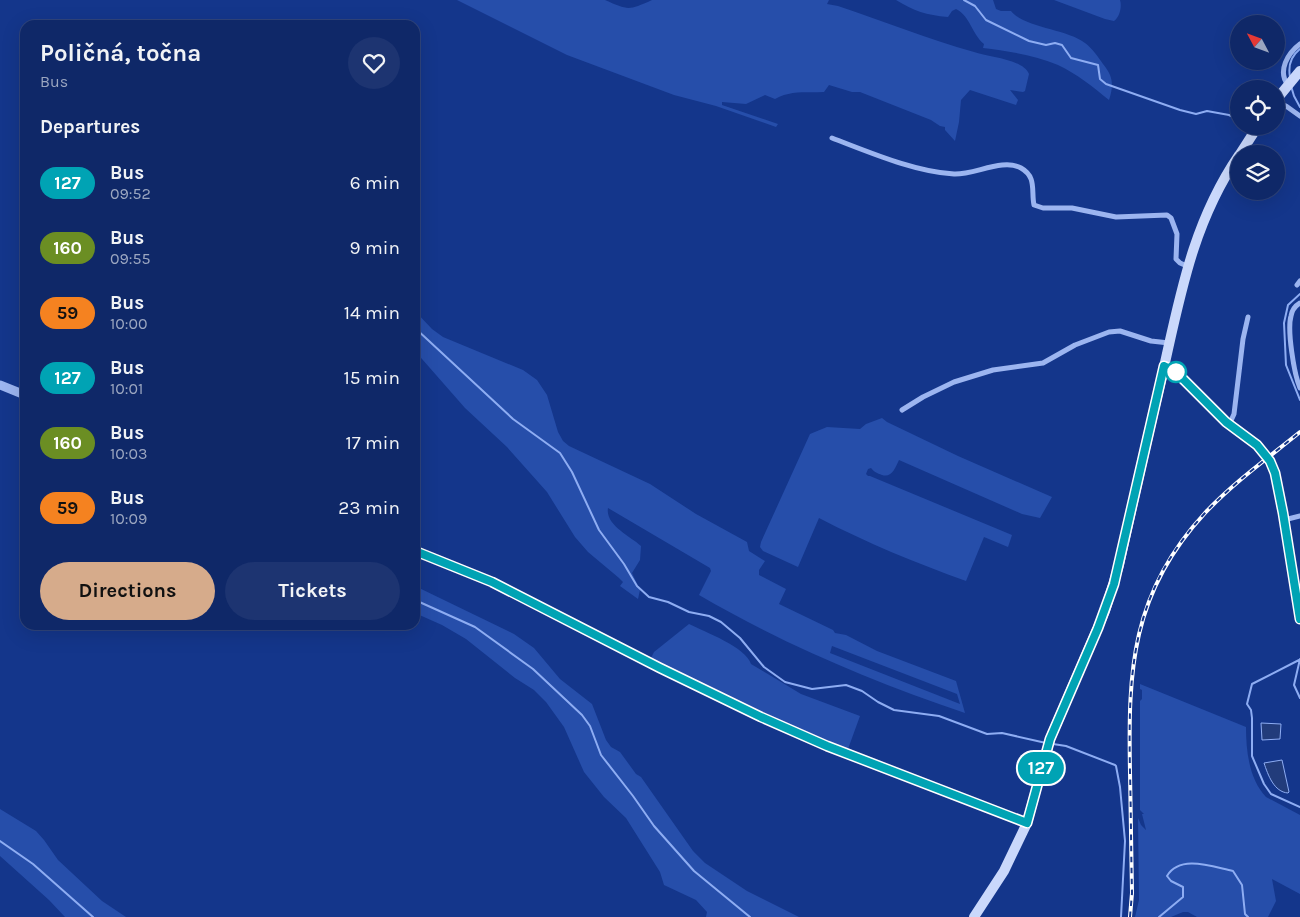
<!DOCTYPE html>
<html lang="en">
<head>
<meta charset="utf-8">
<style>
	:root { --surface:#0f2868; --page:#1d3471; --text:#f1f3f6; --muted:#9ba6c0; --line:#2f447c; --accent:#d6ab8b }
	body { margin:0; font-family:Karla,sans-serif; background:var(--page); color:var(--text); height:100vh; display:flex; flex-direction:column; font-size:19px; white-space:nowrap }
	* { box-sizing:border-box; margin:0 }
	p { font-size:16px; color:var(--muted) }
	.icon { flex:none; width:28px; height:28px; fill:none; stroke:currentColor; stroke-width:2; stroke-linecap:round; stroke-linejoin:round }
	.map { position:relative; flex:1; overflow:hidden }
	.sheet { position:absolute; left:20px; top:20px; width:400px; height:610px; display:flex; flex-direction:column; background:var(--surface); border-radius:15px; box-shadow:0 5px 20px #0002,0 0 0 1px var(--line) }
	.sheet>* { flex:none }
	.badge { padding:0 10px; border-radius:16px; font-size:18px; line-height:32px }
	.needle { width:32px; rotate:311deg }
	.fabs { position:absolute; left:1230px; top:15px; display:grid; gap:10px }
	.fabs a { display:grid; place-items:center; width:55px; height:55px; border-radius:50%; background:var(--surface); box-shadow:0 5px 20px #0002,0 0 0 1px var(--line); font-size:25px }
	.map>.badge { position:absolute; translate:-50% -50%; box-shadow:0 0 0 2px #fff }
	h2 { padding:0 20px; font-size:19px; line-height:45px }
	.round { display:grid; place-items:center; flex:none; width:52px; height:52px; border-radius:26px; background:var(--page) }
	.head { display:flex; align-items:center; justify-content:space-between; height:85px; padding:0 20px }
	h1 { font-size:24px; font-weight:700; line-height:38px }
	.cta { display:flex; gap:10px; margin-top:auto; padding:10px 20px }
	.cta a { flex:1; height:58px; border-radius:30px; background:var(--accent); color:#111; font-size:20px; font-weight:700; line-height:58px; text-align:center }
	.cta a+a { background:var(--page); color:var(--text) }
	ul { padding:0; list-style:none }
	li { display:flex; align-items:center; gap:15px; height:65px; padding:0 20px }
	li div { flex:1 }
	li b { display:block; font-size:19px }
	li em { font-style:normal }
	li .badge { min-width:55px; font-weight:700; text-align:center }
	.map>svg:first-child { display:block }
	.green { fill:#264eaa; fill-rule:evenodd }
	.water { fill:#223c7b; stroke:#8eadf3 }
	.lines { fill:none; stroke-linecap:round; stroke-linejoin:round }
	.stream { stroke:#8eadf3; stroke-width:2 }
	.minor { stroke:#9cb5f0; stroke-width:5 }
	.tertiary { stroke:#9cb5f0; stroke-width:9 }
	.secondary { stroke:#cad8fb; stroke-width:10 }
	.rail-casing { stroke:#fff; stroke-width:4 }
	.rail { stroke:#14368b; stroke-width:2; stroke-dasharray:5.5; stroke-linecap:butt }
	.line-casing { stroke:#fff; stroke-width:11 }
	.line { stroke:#00a3b4; stroke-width:8 }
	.stop-dot { fill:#fff; stroke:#00a3b4; stroke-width:2.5 }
</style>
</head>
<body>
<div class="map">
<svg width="1300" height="917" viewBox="0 0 1300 917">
	<rect width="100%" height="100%" fill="#14368b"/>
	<path class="green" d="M457,0h148c23,10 23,11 47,0h177l-2,4 11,2c45,15 90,33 136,46 14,5 49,7 55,22l-4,17 -2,1 -13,-2 8,10 -2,5 -46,-15 -9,10 -2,22 -4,19 -10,-11v-3l-5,-1 -9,-6 -71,-28h-8l-23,-7 -5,7c-18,1 -33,-2 -49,7l-10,-4 -19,9 -24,-2v3l56,19 -2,3 -60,-21 -42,-11 -107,-40z
		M896,0h97l3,9 5,2h10c13,17 56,18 74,32 7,5 13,14 18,21 10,12 11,21 6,36 -16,-13 -32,-26 -51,-35 -23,-10 -51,-14 -75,-17l1,-4c-13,-11 -13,-27 -28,-35l-4,2 -4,6c-22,-2 -34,-6 -52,-17z
		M1054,0h66c2,6 0,17 -6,21l-9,-2z
		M415,311l17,18 11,8 80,33 14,10 10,15 11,37 5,9 6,5 81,38 46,30 51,28 2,9 16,10 -6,9v5l27,14 -7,15 54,26 2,3 11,2 31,16 79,30 9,32c-92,-31 -182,-69 -266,-118l12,-24 -1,-3 -102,-60c-3,17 22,28 33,38l-1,14 -8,13 8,17 -2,9 -18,-13 3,-4 -4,-4 -31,-26 -13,-15 -28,-45 -40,-45 -42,-39 -50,-57zM832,646l125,48 3,10 -130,-51z
		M882,418l5,4 71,34 94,41 -12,21 -18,-4 -123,-54c-4,8 -7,18 -17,15 -5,-2 -8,-3 -11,-7l-3,1 -2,5 2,2h2l142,59 -4,12 -24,-10 -18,44c-50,-18 -99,-38 -147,-63l-21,49 -35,-16 -3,-4 1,-5 49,-108 17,-7 33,2 6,-5z
		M415,586l99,48 20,14 26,31 32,25 14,36 5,7 9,5 16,22 5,3 52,74 12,12 42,28 52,26h-93l1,-5 -11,-12 -32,-15 -4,-13 -34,-54 -22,-21 -20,-25 -20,-45 -18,-25 -12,-12 -19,-12 -49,-39 -24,-14 -27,-12z
		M689,624c16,8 57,23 62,40l50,30 59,22 -12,33 -62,-26 -135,-65 3,-6z
		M1140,684l106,43c0,24 3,52 20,70l34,18v79l-28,-15 4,22 -8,16h-71l-9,-5h-5l-12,5h-36l4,-17 -1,-82 3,7 5,5 -4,-16h2l-4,-4v-109l2,-2v-9l-2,-1z
		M0,809l36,22 8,9 14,20 44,41 24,16h-61l-16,-17 -49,-44z"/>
	<path class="water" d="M1261,723l20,1 -1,15 -18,1z
		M1282,760l7,32 -1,1c-14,-1 -20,-18 -24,-30z"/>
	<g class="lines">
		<path class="stream" d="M964,0l11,6 11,14 43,21 17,4 9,-2 7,2 9,13 27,7 2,14 6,5 74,26 16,4 11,-3 22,4 10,5
			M1290,77c-2,-11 1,-21 10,-28
			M1291,86l3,10 6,11
			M1300,294l-12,11 -4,18 2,42 14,35
			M415,328l98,91 47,34 12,19 27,58 25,34 13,22 12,11 19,5 21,10 20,4 12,6 19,16 24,29 21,15 27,7 34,-4 16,6 16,11 16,8 45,6 48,18 15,-1 44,10
			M415,600l60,27 58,42 49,46 8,11 11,29 32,41 21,30 40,45 56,46
			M1300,659l-6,26 6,13
			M1299,660l-47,24 -5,20 4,6 1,8v38l12,28 7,10 29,13
			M1053,744l13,2 49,19 1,1 4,21 5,54 -4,76
			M0,841l33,23 60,53
			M1159,917l24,-20v-10l-12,-6 -4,-5c13,-22 46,-9 66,-5l9,14 3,29 3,3"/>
		<path class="minor" d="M1288,85c-11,-14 0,-32 12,-41
			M1276,102l10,4 14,10
			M832,138c37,14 83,34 122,36 20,1 49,-16 67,-6 16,9 10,23 13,37l9,3h29l44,9 51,-2 4,3 6,16 -1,25 4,4 7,3
			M1297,285l3,-4
			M1300,303c-5,3 -8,7 -9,13 -4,14 3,58 9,72
			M1164,366l12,6 50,50 31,23 13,16 5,12 8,40 17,106
			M902,410l21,-13 31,-15 39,-12 50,-7 32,-18 34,-13 11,-1 31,10 18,2
			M1229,425l5,-11 9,-75 5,-22
			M1284,520l16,-4"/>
		<path class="tertiary" d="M0,385l25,10
			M415,551l77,31 151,77 118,58 66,29 200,77"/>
		<path class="secondary" d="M1276,100l24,-29
			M1240,154l18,-28
			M974,917l30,-46 23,-48 23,-84 55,-128 14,-46c14,-63 28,-126 43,-189 18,-79 30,-152 77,-221"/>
		<defs>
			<path id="rail" d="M1130,917l2,-24c-1,-40 -1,-81 -2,-121 -2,-102 1,-179 75,-259 28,-30 63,-55 95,-81"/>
		</defs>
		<use href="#rail" class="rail-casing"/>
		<use href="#rail" class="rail"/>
	</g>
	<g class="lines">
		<defs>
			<path id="line" d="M415,551l77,31 168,86 101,49 66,29 200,77 23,-84 48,-111 16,-44 50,-218 12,6 50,50 31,23 13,16 5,12 8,40 17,106"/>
		</defs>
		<use href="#line" class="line-casing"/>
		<use href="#line" class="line"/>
	</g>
	<circle class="stop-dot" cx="1176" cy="372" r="10"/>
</svg>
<div class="fabs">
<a><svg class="needle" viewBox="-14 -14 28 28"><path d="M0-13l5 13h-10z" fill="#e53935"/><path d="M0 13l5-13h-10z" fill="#9ba6c0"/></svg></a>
<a><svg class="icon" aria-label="locate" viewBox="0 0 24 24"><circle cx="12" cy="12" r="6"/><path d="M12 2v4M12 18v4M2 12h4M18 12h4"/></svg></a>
<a><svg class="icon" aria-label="layers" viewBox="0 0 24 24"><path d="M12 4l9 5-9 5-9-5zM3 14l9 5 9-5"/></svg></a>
</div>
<b class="badge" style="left:1041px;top:768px;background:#00a3b4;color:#fff">127</b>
<section class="sheet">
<div class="head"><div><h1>Poličná, točna</h1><p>Bus</p></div><a class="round"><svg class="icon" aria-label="heart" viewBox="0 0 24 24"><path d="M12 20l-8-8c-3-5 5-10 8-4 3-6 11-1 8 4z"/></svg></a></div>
<h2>Departures</h2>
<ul>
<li><span class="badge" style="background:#00a3b4;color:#fff">127</span><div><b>Bus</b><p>09:52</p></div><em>6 min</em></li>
<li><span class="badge" style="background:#6b8e23;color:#fff">160</span><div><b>Bus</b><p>09:55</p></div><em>9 min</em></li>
<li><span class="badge" style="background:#f58220;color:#111">59</span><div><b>Bus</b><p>10:00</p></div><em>14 min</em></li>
<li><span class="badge" style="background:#00a3b4;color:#fff">127</span><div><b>Bus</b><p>10:01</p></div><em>15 min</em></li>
<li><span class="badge" style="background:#6b8e23;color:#fff">160</span><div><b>Bus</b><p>10:03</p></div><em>17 min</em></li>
<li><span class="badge" style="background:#f58220;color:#111">59</span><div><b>Bus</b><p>10:09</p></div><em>23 min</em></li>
</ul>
<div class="cta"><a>Directions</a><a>Tickets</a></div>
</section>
</div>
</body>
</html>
